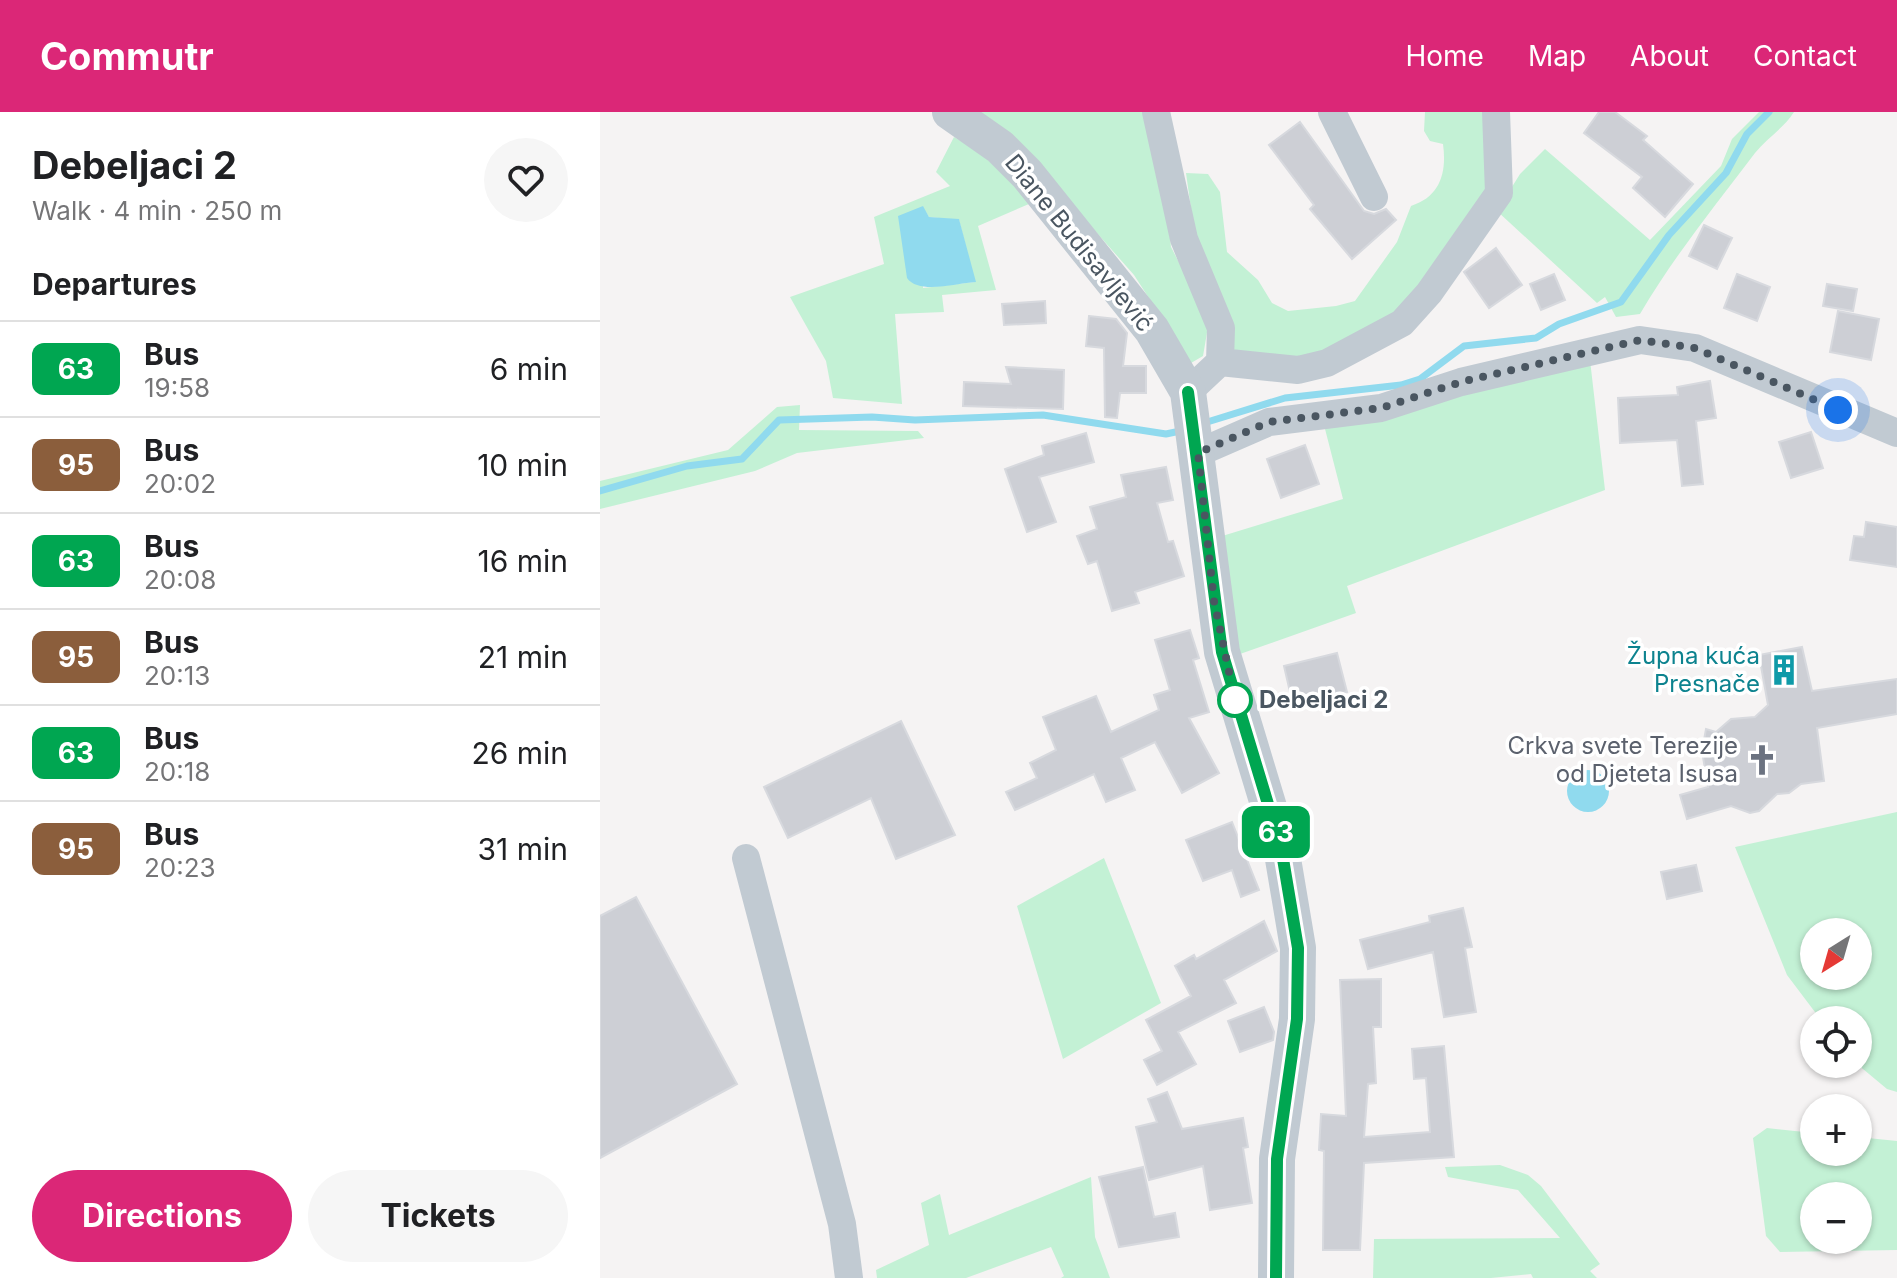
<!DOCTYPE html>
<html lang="en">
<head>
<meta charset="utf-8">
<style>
	:root { --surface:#fff; --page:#f6f6f6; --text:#202124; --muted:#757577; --line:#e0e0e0; --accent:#db2777 }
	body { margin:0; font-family:Inter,sans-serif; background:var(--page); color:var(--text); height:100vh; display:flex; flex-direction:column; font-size:30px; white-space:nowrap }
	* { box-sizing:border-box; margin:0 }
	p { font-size:26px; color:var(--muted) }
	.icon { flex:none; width:44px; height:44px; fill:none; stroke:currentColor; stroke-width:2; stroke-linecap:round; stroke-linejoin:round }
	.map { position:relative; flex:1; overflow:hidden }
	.sheet { display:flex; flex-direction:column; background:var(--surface); width:600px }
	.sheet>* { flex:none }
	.badge { padding:0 16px; border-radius:12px; font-size:28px; line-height:52px }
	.needle { width:52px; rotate:217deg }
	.tools { position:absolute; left:1200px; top:806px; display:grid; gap:16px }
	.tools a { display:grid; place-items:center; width:72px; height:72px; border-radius:50%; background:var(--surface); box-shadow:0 2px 6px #0004; font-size:40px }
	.you { position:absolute; width:40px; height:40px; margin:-20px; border:6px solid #fff; border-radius:50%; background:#1a73e8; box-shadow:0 0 0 12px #1a73e833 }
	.map>.badge { position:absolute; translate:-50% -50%; box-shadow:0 0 0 4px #fff }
	h2 { padding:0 32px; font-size:30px; line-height:72px }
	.round { display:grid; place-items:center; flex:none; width:84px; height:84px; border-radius:42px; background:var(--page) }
	.headline { display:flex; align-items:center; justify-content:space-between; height:136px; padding:0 32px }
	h1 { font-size:38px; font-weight:700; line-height:60px }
	.cta { display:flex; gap:16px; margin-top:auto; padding:16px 32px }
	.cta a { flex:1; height:92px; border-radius:48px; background:var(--accent); color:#fff; font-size:32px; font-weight:700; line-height:92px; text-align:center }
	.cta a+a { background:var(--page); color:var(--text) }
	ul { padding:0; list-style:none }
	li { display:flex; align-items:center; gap:24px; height:96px; padding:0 32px; border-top:2px solid var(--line) }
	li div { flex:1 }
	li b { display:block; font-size:30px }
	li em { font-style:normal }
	li .badge { min-width:88px; font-weight:700; text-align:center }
	header { display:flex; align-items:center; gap:48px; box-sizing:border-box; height:112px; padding:0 40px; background:var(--accent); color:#fff }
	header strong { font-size:38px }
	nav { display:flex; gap:44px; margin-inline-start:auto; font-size:28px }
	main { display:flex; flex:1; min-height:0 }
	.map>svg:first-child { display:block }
	.green { fill:#c3f1d5; fill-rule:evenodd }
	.water { fill:#90daee }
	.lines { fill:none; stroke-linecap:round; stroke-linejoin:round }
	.stream { stroke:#90daee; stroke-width:7 }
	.building { fill:#cdcfd5; stroke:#d7d9de; stroke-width:2 }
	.minor { stroke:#c1cad2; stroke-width:28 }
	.tertiary { stroke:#c1cad2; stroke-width:36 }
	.line-casing { stroke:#fff; stroke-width:18 }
	.line { stroke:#00a651; stroke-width:12 }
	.walk { stroke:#4a5661; stroke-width:8; stroke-dasharray:0 14.4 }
	.stop-dot { fill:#fff; stroke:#00a651; stroke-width:4 }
	.labels { text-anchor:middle; stroke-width:7; stroke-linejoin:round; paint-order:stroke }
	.street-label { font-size:24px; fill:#4a5661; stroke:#fff }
	.culture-label { font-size:24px; fill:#0d838f; stroke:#fff; text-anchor:end }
	.stop-label { font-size:24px; font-weight:bold; fill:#4a5661; stroke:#fff; text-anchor:start }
	.worship-label { font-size:24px; fill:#5b616d; stroke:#fff; text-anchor:end }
</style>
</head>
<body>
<header>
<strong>Commutr</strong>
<nav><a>Home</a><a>Map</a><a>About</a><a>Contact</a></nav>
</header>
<main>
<section class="sheet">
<div class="headline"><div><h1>Debeljaci 2</h1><p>Walk · 4 min · 250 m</p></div><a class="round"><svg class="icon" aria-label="heart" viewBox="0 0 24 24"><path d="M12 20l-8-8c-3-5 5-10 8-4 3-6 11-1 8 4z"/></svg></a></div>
<h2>Departures</h2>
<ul>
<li><span class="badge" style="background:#00a651;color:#fff">63</span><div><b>Bus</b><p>19:58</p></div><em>6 min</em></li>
<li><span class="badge" style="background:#8b5e3c;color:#fff">95</span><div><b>Bus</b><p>20:02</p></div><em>10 min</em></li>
<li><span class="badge" style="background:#00a651;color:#fff">63</span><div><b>Bus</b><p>20:08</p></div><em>16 min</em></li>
<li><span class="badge" style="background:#8b5e3c;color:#fff">95</span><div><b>Bus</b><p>20:13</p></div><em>21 min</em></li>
<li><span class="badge" style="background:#00a651;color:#fff">63</span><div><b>Bus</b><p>20:18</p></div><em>26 min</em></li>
<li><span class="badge" style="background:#8b5e3c;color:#fff">95</span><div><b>Bus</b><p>20:23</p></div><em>31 min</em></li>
</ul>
<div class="cta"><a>Directions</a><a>Tickets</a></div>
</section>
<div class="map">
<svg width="1297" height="1166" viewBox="0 0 1297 1166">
	<rect width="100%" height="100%" fill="#f5f3f3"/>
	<path class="green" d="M378,0h166l22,92 5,43 38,74 -6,35 -12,7 -57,-88 -127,-144z
		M825,0h60l6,73 -97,136 -91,40 -73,-6 -34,-111 -10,-71 22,1 12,18 7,60 31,28 14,23 16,8 48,-5 19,-5 42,-59 14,-36c29,-9 36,-33 32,-62l-13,-3 -6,-10z
		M1159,0h35c-10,16 -27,26 -39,41 -40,53 -81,103 -115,161l-24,3 -11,-20 -8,6 -100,-92 23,-37 25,-25 105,91 71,-74 11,-27z
		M354,25l21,12 61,52 -58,25 18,64 -54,5 2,17 -49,2 7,90 -69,-6 -7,-37 -36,-64 94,-33 -10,-47 76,-31 -14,-14zM322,94l7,11 30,3 16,62 -52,6z
		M990,248l15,130 -258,96 9,27 -116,41 -21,-117 124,-38 -19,-74z
		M200,293l-1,25 119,1 6,7 -127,15 -42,18 -155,38v-28l128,-31 49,-43z
		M1297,700v280l-10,-3 -30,-25 1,-44h-37l-34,-45 -52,-128zM1214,820h44v44h-44z
		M504,746l57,145 -98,56 -46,-153z
		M1167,1016l47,5v19h44v-15l39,4v109l-117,2 -14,-16 -13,-98zM1214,1084h44v44h-44z
		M900,1053l28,10 13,11 59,78 -10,7 7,7h-64l-2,-4 -40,4h-118l1,-39 186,-1 -42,-48 -70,-13 -3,-10z
		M491,1065l4,60 15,41h-49l3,-2 -13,-29 -85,31h-89l-1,-8 53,-25 -8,-42 19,-9 9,41z"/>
	<path class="water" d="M323,94l6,11 30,2 17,63c-19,1 -57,13 -69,-4l-9,-62z
		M967 679a21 21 0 1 1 42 0a21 21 0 1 1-42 0Z"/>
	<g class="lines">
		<path class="stream" d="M604,311l81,-25 116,-13 19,-6 44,-33 72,-8 23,-14 62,-22 48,-67 57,-62 21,-39 22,-22
			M0,379l87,-25 55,-7 37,-39 93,-3 43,3 128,-5 123,19 19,-4"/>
	</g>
	<path class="building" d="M999,0h16l32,24 -4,4 50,44 -28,33 -32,-29 9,-11 -58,-44z
		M700,10l64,89 10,3 12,-5 10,11 -44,39 -42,-50 4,-4 -45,-60z
		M1104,113l28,13 -15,31 -28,-13z
		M896,136l26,37 -33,23 -25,-36z
		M954,162l11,26 -24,10 -11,-26z
		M1137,162l33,13 -13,34 -33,-13z
		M1227,172l30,5 -4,22 -30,-5z
		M445,189l1,22 -42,2 -2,-21z
		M1238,199l41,8 -8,41 -41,-8z
		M489,204l27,3 11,14 -4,33h23v27h-26l-3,25 -12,-1 -1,-69 -18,-2z
		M406,255l58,3 -1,39 -100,-3 1,-24 47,2z
		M1110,269l6,37 -20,3 7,63 -21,2 -5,-46 -57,3 -2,-45 60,-3 -1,-8z
		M1211,320l12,36 -32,10 -12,-36z
		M486,321l8,29 -55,15 17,45 -29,10 -22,-63 39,-14 -2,-9z
		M705,333l14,39 -38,14 -14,-39z
		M566,355l7,33 -16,3 11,39 5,-1 11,35 -49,16 4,11 -27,8 -15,-50 -9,3 -11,-28 20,-7 -7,-22 36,-10 -5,-22z
		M1266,410l31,5v40l-47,-7 4,-24 10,1z
		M590,518l9,28 -6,2 16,52 -20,6 30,55 -37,20 -27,-51 -34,16 14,32 -29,12 -12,-28 -79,36 -9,-18 31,-14 -7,-15 26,-13 -13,-33 53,-21 15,36 48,-22 -5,-15 16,-5 -15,-50z
		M1202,535l10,44 85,-12v35l-80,14 7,53 -23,3 -12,9 -12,1 -18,17 -9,2 -19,-7 -44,13 -7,-24 28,-8 -6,-36 4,-22 10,3 15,-13 24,-2 13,-12 -9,-50z
		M737,541l10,39 -54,13 -9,-39z
		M301,609l54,114 -59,24 -25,-61 -83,40 -24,-51z
		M632,710l27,68 -18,7 -9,-27 -29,11 -17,-41z
		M1096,753l6,26 -35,8 -6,-27z
		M36,785l101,187 -137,74v-242z
		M863,796l9,39 -7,1 11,64 -32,5 -11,-65 -65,17 -8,-29 70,-18 -1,-6z
		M664,809l13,30 -53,29 12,23 -58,29 18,32 -39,21 -13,-25 18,-9 -16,-31 45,-24 -16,-30 19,-11 2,4z
		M781,867v48h-8l3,56 -8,1 -4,53 66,-5 -4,-54 -12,1 -2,-30 32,-3 10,111 -90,6 -4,87h-37l1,-99 -5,-1 2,-36 25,2 -6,-136z
		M664,895l10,25 -1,8 -33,12 -12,-31z
		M567,980l15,37 61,-11 5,29 -5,1 9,55 -42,7 -7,-44 -54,14 -13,-53 21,-5 -9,-23z
		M543,1055l11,50 21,-4 4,24 -60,10 -20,-70z"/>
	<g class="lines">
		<path class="minor" d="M556,0l28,127 37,89 -1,34 -32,30
			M732,0l42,85
			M620,250l78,8 29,-7 75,-40 27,-30 70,-100 -3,-81
			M598,341l71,-31 112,-14 80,-26 179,-42 55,8 202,85
			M146,746l96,366 7,54"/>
		<path class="tertiary" d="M350,0l50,35 27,27 125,156 36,62 34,260 59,195 17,101 -1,71 -20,140 -1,119"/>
	</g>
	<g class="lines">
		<defs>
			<path id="line" d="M588,280l34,260 59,195 17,101 -1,71 -20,140 -1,119"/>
		</defs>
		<use href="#line" class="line-casing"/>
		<use href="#line" class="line"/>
		<path class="walk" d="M635,588l-21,-99 -16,-148 71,-31 112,-14 80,-26 179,-42 55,8 143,62"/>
	</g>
	<defs>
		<symbol id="building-bare" viewBox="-9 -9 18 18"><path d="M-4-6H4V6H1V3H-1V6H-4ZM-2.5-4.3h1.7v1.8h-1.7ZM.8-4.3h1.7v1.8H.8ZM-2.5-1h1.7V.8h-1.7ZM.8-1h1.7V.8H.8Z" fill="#0f9aa8" stroke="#fff" stroke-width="2.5" paint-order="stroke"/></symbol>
		<symbol id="church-bare" viewBox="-9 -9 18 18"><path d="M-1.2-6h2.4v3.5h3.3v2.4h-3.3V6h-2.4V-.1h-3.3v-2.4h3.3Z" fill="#6b7280" stroke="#fff" stroke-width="2.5" paint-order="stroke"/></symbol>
	</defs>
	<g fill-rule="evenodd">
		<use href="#building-bare" x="1162" y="536" width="44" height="44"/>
		<use href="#church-bare" x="1140" y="626" width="44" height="44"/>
	</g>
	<circle class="stop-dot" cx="635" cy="588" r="16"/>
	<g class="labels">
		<g class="street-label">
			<text transform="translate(479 131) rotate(51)" y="8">Diane Budisavljević</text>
		</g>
		<g class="culture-label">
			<text x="1160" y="552">Župna kuća<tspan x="1160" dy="28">Presnače</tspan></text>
		</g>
		<g class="stop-label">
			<text x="659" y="596">Debeljaci 2</text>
		</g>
		<g class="worship-label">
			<text x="1138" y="642">Crkva svete Terezije<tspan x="1138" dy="28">od Djeteta Isusa</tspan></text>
		</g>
	</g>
</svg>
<div class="tools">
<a><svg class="needle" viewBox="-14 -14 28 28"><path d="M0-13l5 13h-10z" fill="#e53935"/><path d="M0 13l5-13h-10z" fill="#757577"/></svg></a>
<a><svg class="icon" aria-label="locate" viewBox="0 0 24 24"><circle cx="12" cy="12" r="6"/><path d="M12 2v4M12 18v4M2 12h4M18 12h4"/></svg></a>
<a>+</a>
<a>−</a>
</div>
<div class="you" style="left:1238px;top:298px"></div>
<b class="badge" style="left:676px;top:720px;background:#00a651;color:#fff">63</b>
</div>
</main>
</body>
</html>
